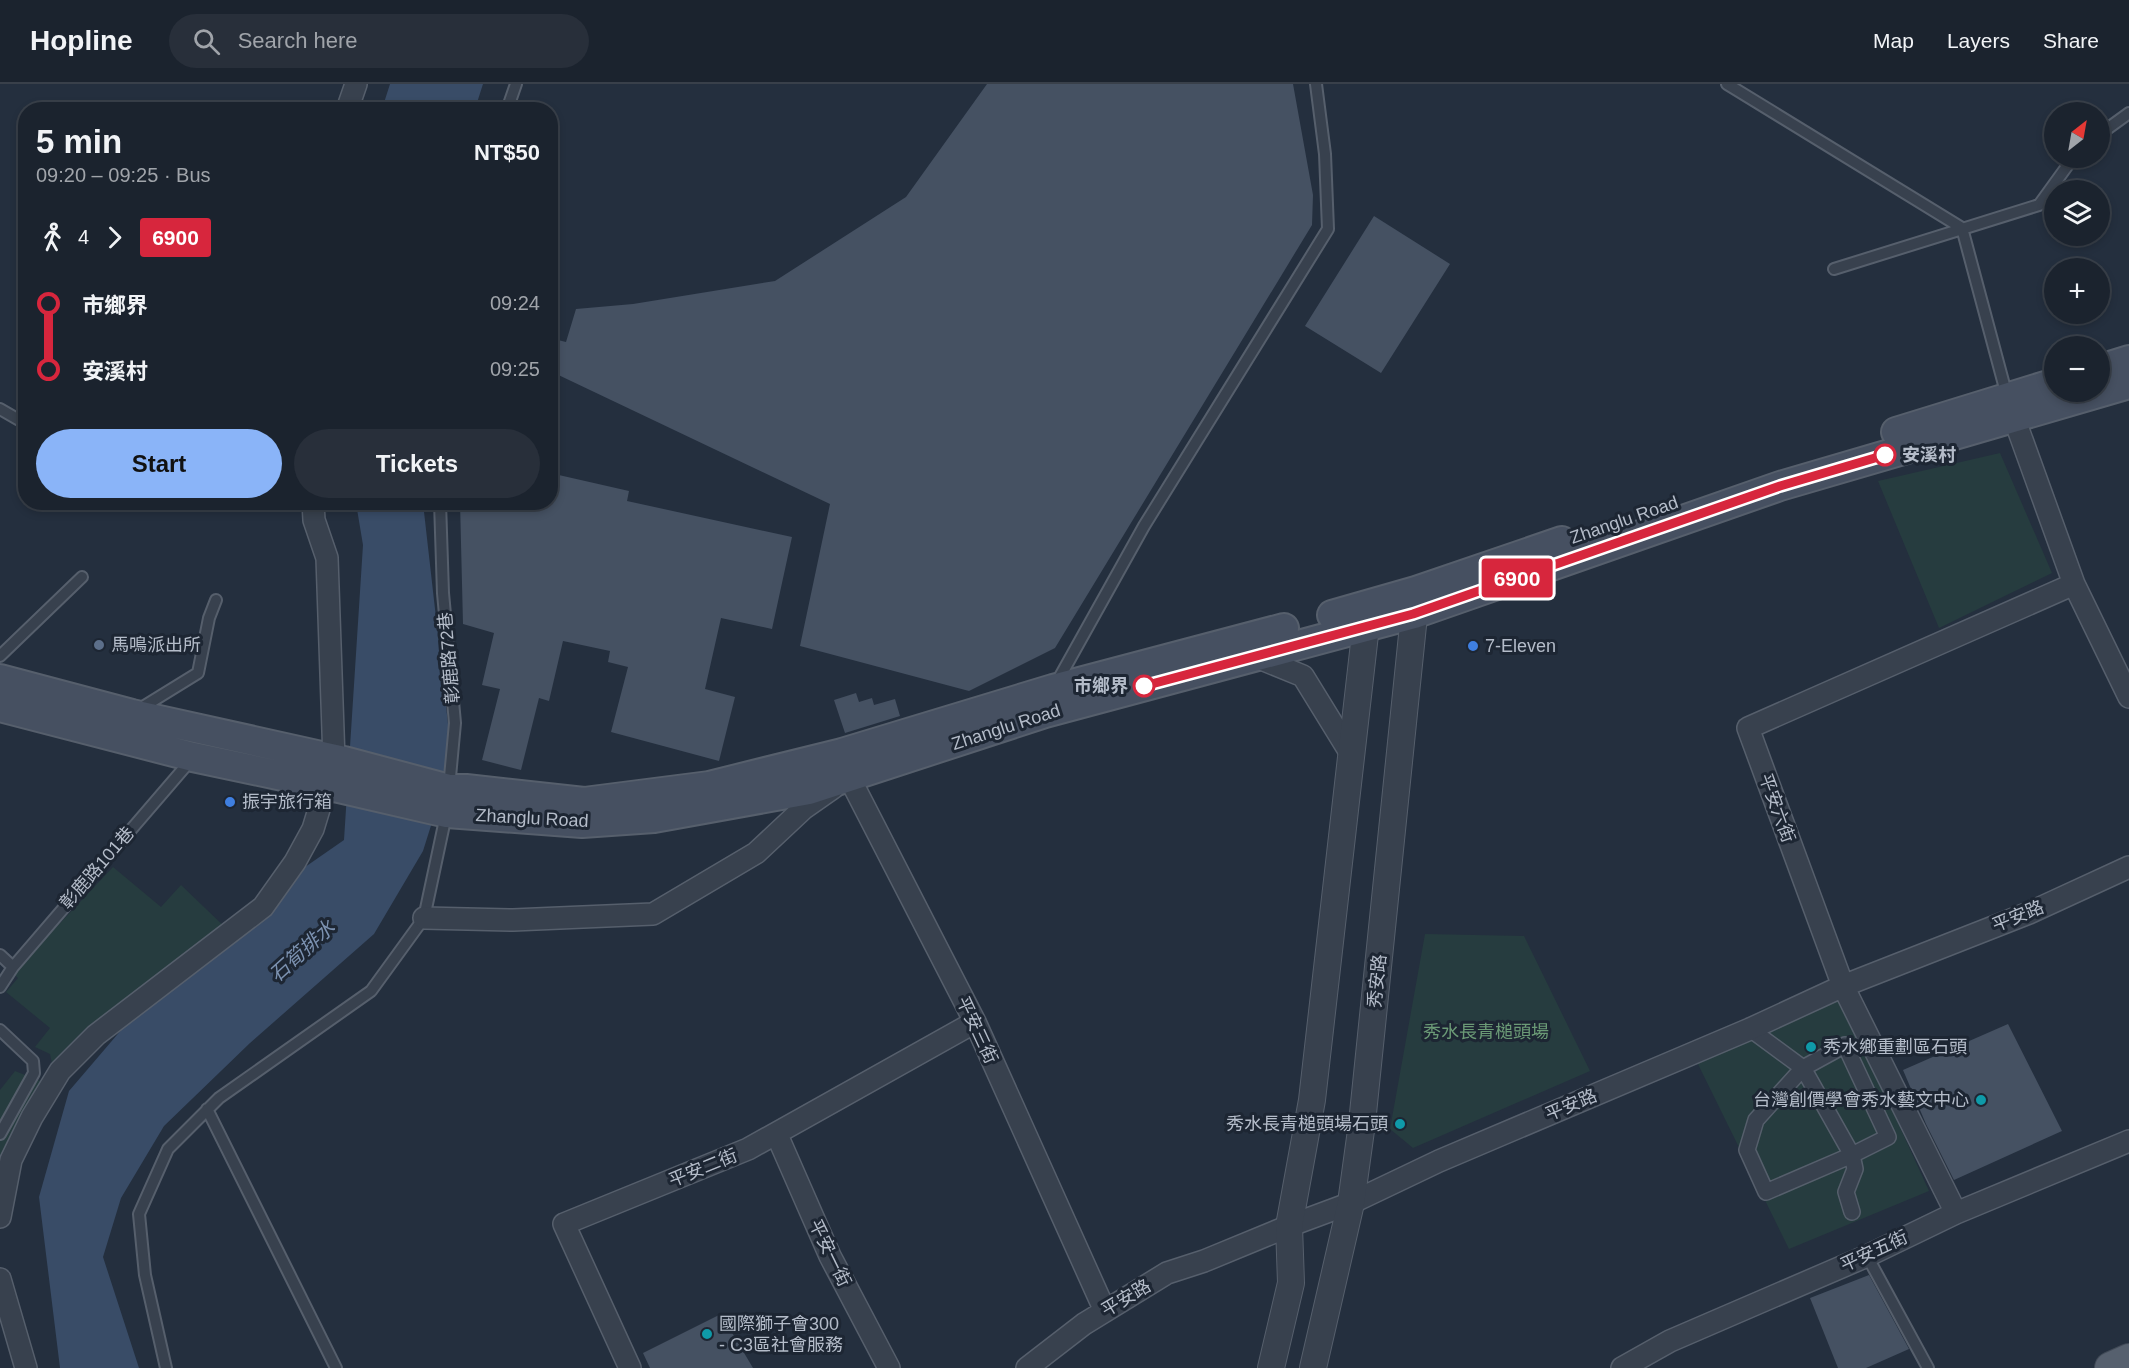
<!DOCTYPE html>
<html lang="en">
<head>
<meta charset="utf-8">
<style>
	:root { --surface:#1b232e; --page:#282f3a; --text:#f1f3f6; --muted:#a0a4aa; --line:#39404a; --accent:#8ab4f8 }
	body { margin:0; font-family:Helvetica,"Noto Sans TC",sans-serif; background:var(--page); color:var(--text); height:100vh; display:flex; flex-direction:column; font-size:22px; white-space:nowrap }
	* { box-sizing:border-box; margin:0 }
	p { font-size:20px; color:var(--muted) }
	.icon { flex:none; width:33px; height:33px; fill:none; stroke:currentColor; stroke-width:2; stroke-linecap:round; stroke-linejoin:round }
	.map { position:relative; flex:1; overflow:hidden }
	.sheet { position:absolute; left:18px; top:18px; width:540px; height:408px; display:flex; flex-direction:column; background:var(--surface); border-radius:24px; box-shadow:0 3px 9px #0003,0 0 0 2px var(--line) }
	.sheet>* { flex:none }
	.badge { padding:0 12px; border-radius:4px; font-size:21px; line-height:39px }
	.needle { width:39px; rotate:31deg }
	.controls { position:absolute; left:2044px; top:18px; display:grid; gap:12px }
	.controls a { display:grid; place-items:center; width:66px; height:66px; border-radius:50%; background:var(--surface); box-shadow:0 3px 9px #0003,0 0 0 2px var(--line); font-size:30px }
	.map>.badge { position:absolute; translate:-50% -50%; box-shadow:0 0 0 3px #fff }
	.legs { display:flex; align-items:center; gap:9px; height:66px; padding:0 18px; font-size:20px }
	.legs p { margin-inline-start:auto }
	.headline { display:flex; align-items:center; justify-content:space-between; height:102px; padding:0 18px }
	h1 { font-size:33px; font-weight:600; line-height:45px }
	.cta { display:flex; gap:12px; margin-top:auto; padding:12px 18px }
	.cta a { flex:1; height:69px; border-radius:36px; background:var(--accent); color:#111; font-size:24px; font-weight:600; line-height:69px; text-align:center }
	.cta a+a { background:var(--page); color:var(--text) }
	ul { padding:0 18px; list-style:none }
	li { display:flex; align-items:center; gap:21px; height:66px; font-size:22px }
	li i { display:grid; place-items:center; width:9px; height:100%; margin:0 8px; background:currentColor }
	li i::after { content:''; width:15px; height:15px; margin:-8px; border:4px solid; border-radius:50%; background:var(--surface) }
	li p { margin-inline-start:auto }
	li:first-child i { background:linear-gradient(#0000 50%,currentColor 0) }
	li:last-child i { background:linear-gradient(currentColor 50%,#0000 0) }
	header { display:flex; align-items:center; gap:36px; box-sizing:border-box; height:84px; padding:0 30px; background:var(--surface); border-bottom:2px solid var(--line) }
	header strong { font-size:28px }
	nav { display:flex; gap:33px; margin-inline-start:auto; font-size:21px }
	.search { width:420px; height:54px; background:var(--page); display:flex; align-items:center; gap:15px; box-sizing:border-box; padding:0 21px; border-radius:33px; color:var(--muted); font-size:22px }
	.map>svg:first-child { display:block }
	.green { fill:#263c3f }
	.water { fill:#394c67 }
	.building { fill:#455162 }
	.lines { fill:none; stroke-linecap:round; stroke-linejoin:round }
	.service-casing { stroke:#565f6c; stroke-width:14 }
	.pedestrian-casing { stroke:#565f6c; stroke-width:18 }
	.minor-casing { stroke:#565f6c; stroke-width:24 }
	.tertiary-casing { stroke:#565f6c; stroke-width:28 }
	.secondary-casing { stroke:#565f6c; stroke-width:32 }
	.primary-casing { stroke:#414a57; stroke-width:34 }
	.service { stroke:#38414e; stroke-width:10 }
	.pedestrian { stroke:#38414e; stroke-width:15 }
	.minor { stroke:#38414e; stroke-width:21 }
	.tertiary { stroke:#38414e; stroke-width:26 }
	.secondary { stroke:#465061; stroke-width:28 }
	.primary { stroke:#56606e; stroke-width:32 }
	.line-1-casing { stroke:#fff; stroke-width:14 }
	.line-1 { stroke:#d7263d; stroke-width:9 }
	.stop-1-dot { fill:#fff; stroke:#d7263d; stroke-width:3 }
	.service-dot { fill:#5c6f8a; stroke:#1d2633; stroke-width:2 }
	.shop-dot { fill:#3f7fe0; stroke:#1d2633; stroke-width:2 }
	.culture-dot { fill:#0f9aa8; stroke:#1d2633; stroke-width:2 }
	.labels { text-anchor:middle; stroke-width:6; stroke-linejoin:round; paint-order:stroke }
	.stop-label { font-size:18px; font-weight:bold; fill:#b4bcc9; stroke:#1d2633; text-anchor:start }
	.street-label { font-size:18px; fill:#b4bcc9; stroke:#1d2633 }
	.poi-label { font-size:18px; fill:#b4bcc9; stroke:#1d2633; text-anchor:start }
	.park-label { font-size:18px; fill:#6b9a76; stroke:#1d2633 }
	.water-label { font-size:20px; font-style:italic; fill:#7c92b1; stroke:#1d2633 }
</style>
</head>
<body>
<header>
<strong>Hopline</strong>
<div class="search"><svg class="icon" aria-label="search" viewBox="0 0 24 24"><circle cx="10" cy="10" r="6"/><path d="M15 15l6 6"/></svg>Search here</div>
<nav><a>Map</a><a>Layers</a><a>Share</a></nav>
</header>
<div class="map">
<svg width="2129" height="1284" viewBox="0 0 2129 1284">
	<rect width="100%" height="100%" fill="#242f3e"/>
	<path class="green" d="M2000,369l52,120 -113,55 -61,-147z
		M113,783l48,40 20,-22 49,47 -175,146 -5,-24 -15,-7 15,-19 -44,-36 12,-14 -5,-5z
		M1425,850l99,2 66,135 -177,77 -23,-19z
		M1838,907l91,200 -140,58 -96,-195z
		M15,987l33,13 -23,41 -25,31v-66z"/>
	<path class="water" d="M390,0h93l-8,25h-93z
		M356,419h67l29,256 -29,92 -49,83 -124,109 -86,83 -43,72 -18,59 36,111h-79l-21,-171 30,-106 83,-97 143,-120 49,-34 19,-295z"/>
	<path class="building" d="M987,0h306l20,111 -1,30 -257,423 -86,43 -169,-45 30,-142 -280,-133v-33l16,4 10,-33 57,-5 142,-23 131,-84z
		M1374,132l76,48 -69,109 -76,-47z
		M550,389l79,18 -2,10 165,36 -20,92 -51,-11 -16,71 30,8 -16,64 -108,-29 17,-65 -20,-5 2,-11 -47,-10 -14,60 -10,-3 -18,72 -39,-10 18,-71 -18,-4 12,-52 -31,-9 -3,-122h90z
		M856,609l3,9 13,-4 2,7 21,-6 5,17 -55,17 -11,-33z
		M2008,940l54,107 -108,49 -28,-56 -23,-54z
		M1869,1191l40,74 -43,19h-28l-28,-70z
		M721,1230l32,54h-103l-7,-15z"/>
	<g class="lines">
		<defs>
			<path id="service" d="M1727,0l235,144 45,168
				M507,26l9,-26
				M2100,50l29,-21
				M1834,185l205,-64 34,-47
				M0,325l26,15
				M440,418l3,91 12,130 -6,65
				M0,572l82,-79
				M1057,598l87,-156 184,-297 -3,-75 -9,-70
				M138,626l60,-37 11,-55 7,-18
				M0,871l13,12 178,-207
				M0,903l13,-20
				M0,946l33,31 1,12 -34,61
				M207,1025l129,259
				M1867,1172l61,112
				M166,1284l-21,-93 -6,-61 29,-65 51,-51 152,-107 53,-73 22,-103"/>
			<path id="pedestrian" d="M1750,945l53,39 49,87 3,14 -9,23 6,20
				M1845,961l43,92 -36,18 -86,37 -19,-42 9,-30 47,-52z"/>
			<path id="minor" d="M347,26l9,-26
				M2009,320l65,180 55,113
				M1254,572l49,20 48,78
				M846,681l3,12 126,245 130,289
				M424,834l89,2 140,-6 103,-61 47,-44 30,-21
				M777,1051l53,121 59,112
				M1956,1129l-113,-227 -95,-258 326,-144
				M0,1133l11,-57 21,-43 28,-46 36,-36 167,-128 32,-45 18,-33 21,-69 -7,-202 -13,-38 -1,-18
				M0,1195l26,89
				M630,1284l-66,-144 184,-75 227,-127
				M1027,1284l57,-44 83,-51 37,-12 85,-35 62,-23 88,-42 311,-132 93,-43 186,-73 100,-46
				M1622,1284l48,-27 197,-85 89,-43 173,-72"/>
			<path id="tertiary" d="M1271,1284l20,-85 -2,-57 23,-126 56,-492
				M1313,1284l38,-165 11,-80 54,-527"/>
			<path id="secondary" d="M2100,285l29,-9
				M1896,348l159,-49
				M1332,531l84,-24 146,-50
				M0,595l132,35 212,47 105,28h17l118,13 125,-16 133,-33 211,-64 231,-61
				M0,623l193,50 146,31 108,25 135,10 72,-5 155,-28 236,-77 369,-99 366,-128 349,-102"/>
			<path id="primary" d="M2111,1284l18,-8"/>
		</defs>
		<use href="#service" class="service-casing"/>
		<use href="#pedestrian" class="pedestrian-casing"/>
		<use href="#minor" class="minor-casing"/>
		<use href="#tertiary" class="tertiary-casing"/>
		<use href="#secondary" class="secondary-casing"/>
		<use href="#primary" class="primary-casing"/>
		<use href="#service" class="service"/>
		<use href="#pedestrian" class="pedestrian"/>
		<use href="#minor" class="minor"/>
		<use href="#tertiary" class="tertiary"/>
		<use href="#secondary" class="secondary"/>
		<use href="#primary" class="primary"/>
	</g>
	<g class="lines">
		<defs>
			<path id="line-1" d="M1144,602l269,-72 367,-128 105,-31"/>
		</defs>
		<use href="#line-1" class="line-1-casing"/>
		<use href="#line-1" class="line-1"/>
	</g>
	<g class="stop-1-dot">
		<circle cx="1885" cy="371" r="10"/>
		<circle cx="1144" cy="602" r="10"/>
	</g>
	<circle class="service-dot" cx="99" cy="561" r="6"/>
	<g class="shop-dot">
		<circle cx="1473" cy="562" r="6"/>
		<circle cx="230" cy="718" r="6"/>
	</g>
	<g class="culture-dot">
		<circle cx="1811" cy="963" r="6"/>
		<circle cx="1981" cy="1016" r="6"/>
		<circle cx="1400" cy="1040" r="6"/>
		<circle cx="707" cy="1250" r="6"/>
	</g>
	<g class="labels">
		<g class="stop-label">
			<text x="1902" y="377">安溪村</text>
			<text x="1128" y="608" text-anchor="end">市鄉界</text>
		</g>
		<g class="street-label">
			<text transform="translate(1624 436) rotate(-19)" y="6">Zhanglu Road</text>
			<text transform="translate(449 574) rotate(-95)" y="6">彰鹿路72巷</text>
			<text transform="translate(1006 643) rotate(-18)" y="6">Zhanglu Road</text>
			<text transform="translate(1777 724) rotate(70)" y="6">平安六街</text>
			<text transform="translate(532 734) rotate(3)" y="6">Zhanglu Road</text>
			<text transform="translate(97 784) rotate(-49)" y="6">彰鹿路101巷</text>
			<text transform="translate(2018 832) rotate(-22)" y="6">平安路</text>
			<text transform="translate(1377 897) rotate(-84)" y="6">秀安路</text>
			<text transform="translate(977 946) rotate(65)" y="6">平安三街</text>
			<text transform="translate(1571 1021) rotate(-23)" y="6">平安路</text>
			<text transform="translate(703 1084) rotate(-22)" y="6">平安二街</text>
			<text transform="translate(1874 1167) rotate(-25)" y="6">平安五街</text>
			<text transform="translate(830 1169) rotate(64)" y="6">平安一街</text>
			<text transform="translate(1126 1214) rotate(-31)" y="6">平安路</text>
		</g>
		<g class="poi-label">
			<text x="111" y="567">馬鳴派出所</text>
			<text x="1485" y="568">7-Eleven</text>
			<text x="242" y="724">振宇旅行箱</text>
			<text x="1823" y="969">秀水鄉重劃區石頭</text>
			<text x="1969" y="1022" text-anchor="end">台灣創價學會秀水藝文中心</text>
			<text x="1388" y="1046" text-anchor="end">秀水長青槌頭場石頭</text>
			<text x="719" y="1246">國際獅子會300<tspan x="719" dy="21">- C3區社會服務</tspan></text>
		</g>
		<g class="park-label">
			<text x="1486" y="954">秀水長青槌頭場</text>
		</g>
		<g class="water-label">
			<text transform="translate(302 867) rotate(-42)" y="7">石筍排水</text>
		</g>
	</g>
</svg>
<div class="controls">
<a><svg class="needle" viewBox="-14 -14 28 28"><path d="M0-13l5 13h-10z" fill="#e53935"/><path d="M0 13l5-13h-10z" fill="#a0a4aa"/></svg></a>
<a><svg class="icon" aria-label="layers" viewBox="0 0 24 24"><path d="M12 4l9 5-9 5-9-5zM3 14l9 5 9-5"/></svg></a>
<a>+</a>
<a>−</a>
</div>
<b class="badge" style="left:1517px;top:494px;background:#d7263d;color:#fff">6900</b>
<section class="sheet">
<div class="headline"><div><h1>5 min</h1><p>09:20 – 09:25 · Bus</p></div><b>NT$50</b></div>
<div class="legs"><svg class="icon" aria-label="walk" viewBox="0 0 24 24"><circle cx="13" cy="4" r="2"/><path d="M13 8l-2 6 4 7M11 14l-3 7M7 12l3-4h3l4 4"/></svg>4<svg class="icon" aria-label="forward" viewBox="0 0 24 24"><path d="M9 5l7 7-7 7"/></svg><b class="badge" style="background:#d7263d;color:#fff">6900</b></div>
<ul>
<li><i style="color:#d7263d"></i><b>市鄉界</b><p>09:24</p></li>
<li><i style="color:#d7263d"></i><b>安溪村</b><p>09:25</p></li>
</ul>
<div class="cta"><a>Start</a><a>Tickets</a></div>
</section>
</div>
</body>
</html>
